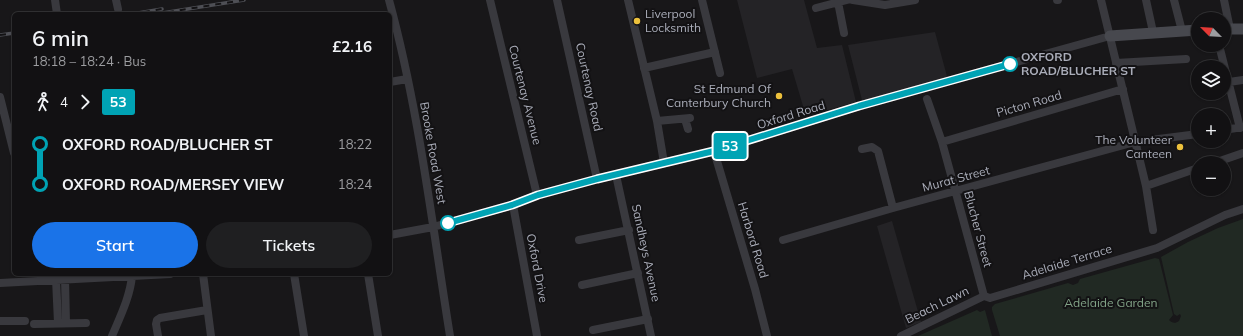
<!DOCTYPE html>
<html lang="en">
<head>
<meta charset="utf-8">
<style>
	:root { --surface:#121113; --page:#1f1f21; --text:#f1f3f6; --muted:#9c9da0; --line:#313133; --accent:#1a73e8 }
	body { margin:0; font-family:Mulish,sans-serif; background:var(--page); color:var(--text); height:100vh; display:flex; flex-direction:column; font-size:15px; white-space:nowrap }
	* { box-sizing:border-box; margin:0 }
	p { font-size:13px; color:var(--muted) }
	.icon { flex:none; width:22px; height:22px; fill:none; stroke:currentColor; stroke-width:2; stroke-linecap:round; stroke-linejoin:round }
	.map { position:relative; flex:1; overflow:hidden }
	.sheet { position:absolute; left:12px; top:12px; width:380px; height:264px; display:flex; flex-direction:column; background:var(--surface); border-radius:6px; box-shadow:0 1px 3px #0004,0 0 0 1px var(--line) }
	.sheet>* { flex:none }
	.badge { padding:0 8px; border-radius:3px; font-size:14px; line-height:26px }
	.needle { width:26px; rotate:294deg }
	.tools { position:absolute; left:1191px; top:12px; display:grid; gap:8px }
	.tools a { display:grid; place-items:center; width:40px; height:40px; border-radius:50%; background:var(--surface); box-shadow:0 1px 3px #0004,0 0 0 1px var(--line); font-size:20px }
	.map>.badge { position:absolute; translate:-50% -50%; box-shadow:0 0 0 2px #fff }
	.legs { display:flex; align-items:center; gap:6px; height:44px; padding:0 20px; font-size:13px }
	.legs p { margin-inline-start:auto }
	.summary { display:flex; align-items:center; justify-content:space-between; height:68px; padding:0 20px }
	h1 { font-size:22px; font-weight:600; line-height:30px }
	.primary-button { display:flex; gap:8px; margin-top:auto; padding:8px 20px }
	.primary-button a { flex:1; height:46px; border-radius:24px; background:var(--accent); color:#fff; font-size:16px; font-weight:600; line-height:46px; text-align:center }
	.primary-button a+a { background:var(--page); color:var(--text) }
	ul { padding:0 20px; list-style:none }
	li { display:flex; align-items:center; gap:14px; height:40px; font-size:15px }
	li i { display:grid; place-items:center; width:6px; height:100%; margin:0 5px; background:currentColor }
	li i::after { content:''; width:10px; height:10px; margin:-5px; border:3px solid; border-radius:50%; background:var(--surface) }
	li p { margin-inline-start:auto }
	li:first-child i { background:linear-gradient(#0000 50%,currentColor 0) }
	li:last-child i { background:linear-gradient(currentColor 50%,#0000 0) }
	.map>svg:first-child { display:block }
	.built { fill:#242326 }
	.green { fill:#212923 }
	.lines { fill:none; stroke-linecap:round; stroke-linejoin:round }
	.street { stroke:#39393e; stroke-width:8 }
	.secondary { stroke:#47484e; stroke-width:11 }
	.rail-casing { stroke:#4e4f55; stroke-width:3.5 }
	.rail { stroke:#131214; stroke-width:2; stroke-dasharray:6; stroke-linecap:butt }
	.line-1-casing { stroke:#fff; stroke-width:9 }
	.line-1 { stroke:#00a3b4; stroke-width:6 }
	.poi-dot { fill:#edc13c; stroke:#131214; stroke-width:1.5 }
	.stop-1-dot { fill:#fff; stroke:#00a3b4; stroke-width:2 }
	.labels { text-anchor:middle; stroke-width:4; stroke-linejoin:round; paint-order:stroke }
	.poi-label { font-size:12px; fill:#aaadb9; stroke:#131214; text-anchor:end }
	.stop-label { font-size:12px; font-weight:bold; fill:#aaadb9; stroke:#131214; text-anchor:start }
	.street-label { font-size:12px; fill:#aaadb9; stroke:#131214 }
	.park-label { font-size:12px; fill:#82a387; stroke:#131214 }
</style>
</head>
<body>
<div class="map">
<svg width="1243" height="336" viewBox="0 0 1243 336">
	<rect width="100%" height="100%" fill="#181719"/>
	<path class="built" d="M737,0h67l13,48 25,-3 14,57 -50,14 -14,-47 -35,9z
		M935,32l13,48 -85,24 -15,-59z
		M892,221l29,101 -15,6 -29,-102z"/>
	<path class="green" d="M1243,219v117h-243l-8,-26v-3l3,-3 73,-21 5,2 5,-2 2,-4 75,-21 4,1 14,56 -4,5c3,3 6,4 10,1l2,-5 -1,-2 -3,2 -3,-2 -13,-57 27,-15 30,-14z
		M977,310l3,2 5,-2 7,26h-74z"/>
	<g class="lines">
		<path class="street" d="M55,0l2,14
			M116,0l2,9
			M389,0c30,110 43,224 61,336
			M490,0l47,195
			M557,0l40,179
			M628,0l29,121 7,42
			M702,0l18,73
			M853,0l32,5 30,-5
			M1057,0h1
			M1101,0l45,186 7,44
			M1146,0l7,32
			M1174,0l8,31
			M1224,0l6,29
			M838,2l6,31
			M816,8l31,-8
			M1219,45l21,83
			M1116,63l70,-4
			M644,68l71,-16
			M390,82l17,-3
			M1229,82l14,-2
			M0,97l14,56
			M927,99l15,43 42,154
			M685,119l3,10
			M657,121l33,-3
			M1224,130l19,-3
			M942,142l181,-53
			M862,149l10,-2 6,4 15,57
			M714,151l41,138 12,47
			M1214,163l29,-10
			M616,175l35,161
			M1146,186l52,-18
			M513,205l24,131
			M390,235l43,-8 80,-22 24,-10 60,-16 117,-28 145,-45 251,-70
			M579,240l50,-10
			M783,240l110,-32 242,-66 63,-8
			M203,274l8,62
			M294,274l10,62
			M368,274l10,62
			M65,278l1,45
			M56,279l2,44
			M0,283l170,-9
			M582,285l56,-12
			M984,296l6,2 167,-50 68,-33 18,-6
			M0,321h25
			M34,324l52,-1
			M593,330l55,-11
			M112,336c8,-19 18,-39 20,-60
			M158,336l-2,-12 1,-4 3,-2 47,-8
			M901,336l83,-40"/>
		<path class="secondary" d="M1224,29h19
			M1110,36l88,-6"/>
		<defs>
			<path id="rail" d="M132,14l30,-5
				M156,14l88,-14
				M0,35l14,-2"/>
		</defs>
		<use href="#rail" class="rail-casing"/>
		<use href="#rail" class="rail"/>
	</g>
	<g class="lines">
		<defs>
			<path id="line-1" d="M448,223l64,-18 26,-10 59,-16 117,-28 145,-45 151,-42"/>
		</defs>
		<use href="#line-1" class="line-1-casing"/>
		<use href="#line-1" class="line-1"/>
	</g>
	<g class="poi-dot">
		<circle cx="637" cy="21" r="4"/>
		<circle cx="779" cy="96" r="4"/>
		<circle cx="1180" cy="147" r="4"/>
	</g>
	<g class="stop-1-dot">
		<circle cx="1010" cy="64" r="7"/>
		<circle cx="448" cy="223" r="7"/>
	</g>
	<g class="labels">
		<g class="poi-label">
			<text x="645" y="18" text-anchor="start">Liverpool<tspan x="645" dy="14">Locksmith</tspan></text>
			<text x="771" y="93">St Edmund Of<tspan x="771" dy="14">Canterbury Church</tspan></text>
			<text x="1172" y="144">The Volunteer<tspan x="1172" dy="14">Canteen</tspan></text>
		</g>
		<g class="stop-label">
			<text x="1021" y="61">OXFORD<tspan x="1021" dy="14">ROAD/BLUCHER ST</tspan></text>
		</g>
		<g class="street-label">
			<text transform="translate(589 87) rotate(78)" y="4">Courtenay Road</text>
			<text transform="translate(525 95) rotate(76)" y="4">Courtenay Avenue</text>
			<text transform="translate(1029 104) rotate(-16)" y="4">Picton Road</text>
			<text transform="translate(791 115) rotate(-17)" y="4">Oxford Road</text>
			<text transform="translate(433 153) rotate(80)" y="4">Brooke Road West</text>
			<text transform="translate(956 179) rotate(-15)" y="4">Murat Street</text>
			<text transform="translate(978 229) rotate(75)" y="4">Blucher Street</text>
			<text transform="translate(753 240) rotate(73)" y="4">Harbord Road</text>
			<text transform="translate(646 253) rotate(78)" y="4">Sandheys Avenue</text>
			<text transform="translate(1067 262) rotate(-17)" y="4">Adelaide Terrace</text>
			<text transform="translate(537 268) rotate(79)" y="4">Oxford Drive</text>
			<text transform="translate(937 305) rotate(-26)" y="4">Beach Lawn</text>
		</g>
		<g class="park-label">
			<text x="1111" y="307">Adelaide Garden</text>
		</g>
	</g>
</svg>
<div class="tools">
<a><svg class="needle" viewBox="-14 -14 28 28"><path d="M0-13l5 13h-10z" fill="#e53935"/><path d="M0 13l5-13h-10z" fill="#9c9da0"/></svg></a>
<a><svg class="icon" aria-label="layers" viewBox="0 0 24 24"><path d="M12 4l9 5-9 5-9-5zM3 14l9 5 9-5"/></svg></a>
<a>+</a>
<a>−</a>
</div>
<b class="badge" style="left:730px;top:146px;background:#00a3b4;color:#fff">53</b>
<section class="sheet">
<div class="summary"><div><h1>6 min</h1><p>18:18 – 18:24 · Bus</p></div><b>£2.16</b></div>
<div class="legs"><svg class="icon" aria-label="walk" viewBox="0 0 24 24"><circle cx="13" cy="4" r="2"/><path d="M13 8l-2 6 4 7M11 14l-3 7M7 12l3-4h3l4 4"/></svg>4<svg class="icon" aria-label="forward" viewBox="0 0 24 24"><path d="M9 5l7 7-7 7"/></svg><b class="badge" style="background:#00a3b4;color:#fff">53</b></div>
<ul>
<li><i style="color:#00a3b4"></i><b>OXFORD ROAD/BLUCHER ST</b><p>18:22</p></li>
<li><i style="color:#00a3b4"></i><b>OXFORD ROAD/MERSEY VIEW</b><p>18:24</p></li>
</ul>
<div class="primary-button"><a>Start</a><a>Tickets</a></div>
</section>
</div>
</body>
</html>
